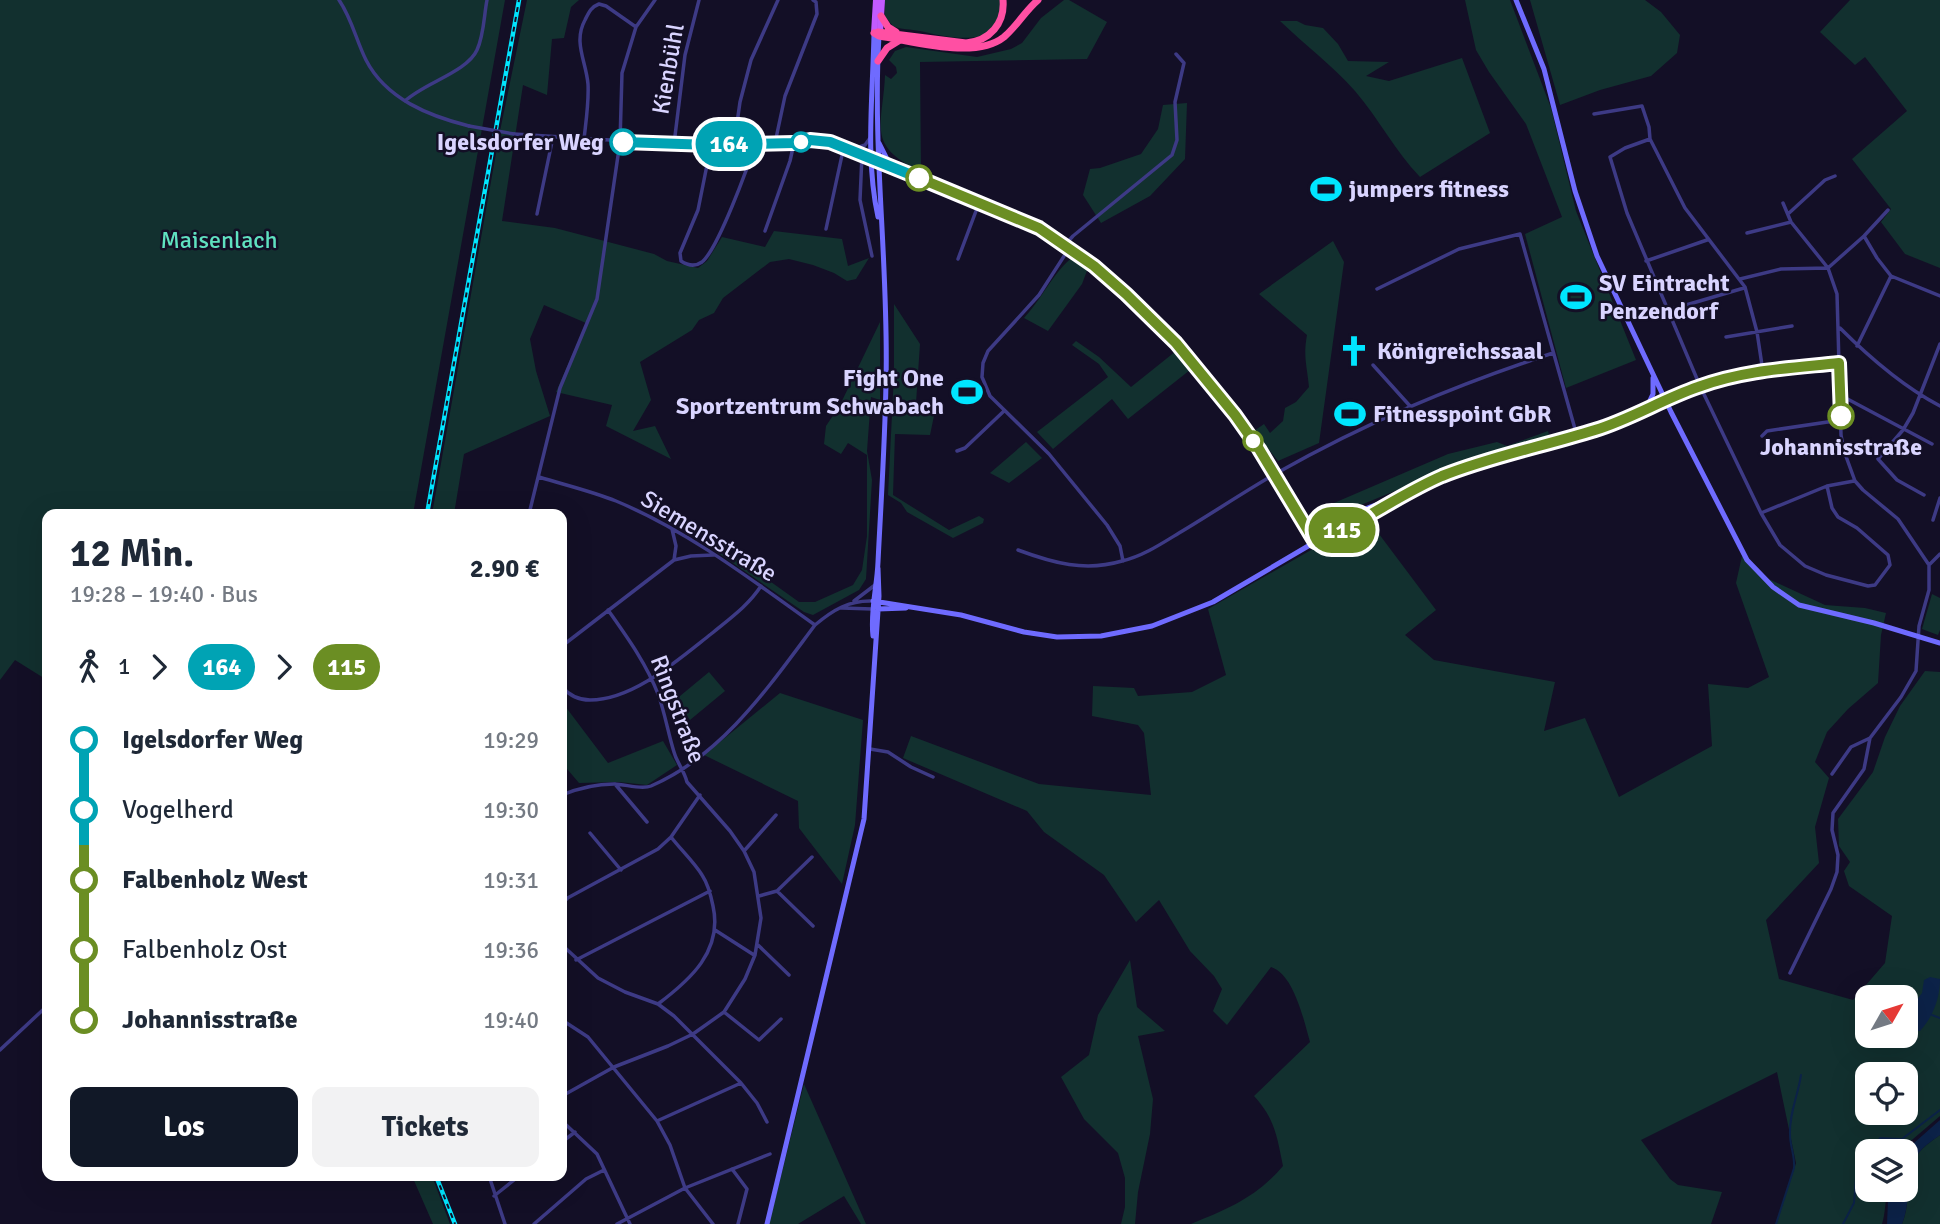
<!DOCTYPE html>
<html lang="de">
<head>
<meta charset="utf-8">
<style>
	:root { --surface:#fff; --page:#f2f2f3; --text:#1f2937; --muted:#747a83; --accent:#111827 }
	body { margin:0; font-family:Signika,sans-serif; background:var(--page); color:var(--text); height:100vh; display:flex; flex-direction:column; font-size:26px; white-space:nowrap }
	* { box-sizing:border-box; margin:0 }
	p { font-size:23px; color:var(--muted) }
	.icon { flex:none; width:38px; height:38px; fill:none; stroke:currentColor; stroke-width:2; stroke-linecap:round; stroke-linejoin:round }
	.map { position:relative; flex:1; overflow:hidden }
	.sheet { position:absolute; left:42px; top:509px; width:525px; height:672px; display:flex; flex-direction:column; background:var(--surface); border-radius:14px; box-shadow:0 7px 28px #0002 }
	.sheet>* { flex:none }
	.badge { padding:0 14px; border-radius:23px; font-size:24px; line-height:46px }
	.needle { width:46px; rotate:51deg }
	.controls { position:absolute; left:1855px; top:985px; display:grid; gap:14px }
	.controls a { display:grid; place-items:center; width:63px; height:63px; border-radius:14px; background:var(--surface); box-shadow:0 7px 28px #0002; font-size:35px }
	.map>.badge { position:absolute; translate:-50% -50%; box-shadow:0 0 0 4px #fff }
	.legs { display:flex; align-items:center; gap:10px; height:77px; padding:0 28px; font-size:23px }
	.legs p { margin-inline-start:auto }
	.summary { display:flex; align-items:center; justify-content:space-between; height:119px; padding:0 28px }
	h1 { font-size:38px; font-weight:700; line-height:52px }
	.primary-button { display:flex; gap:14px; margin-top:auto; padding:14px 28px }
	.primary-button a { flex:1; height:80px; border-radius:14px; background:var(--accent); color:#fff; font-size:28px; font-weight:700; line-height:80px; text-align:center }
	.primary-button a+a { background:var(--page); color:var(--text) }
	ul { padding:0 28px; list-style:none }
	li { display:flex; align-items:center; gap:24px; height:70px; font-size:26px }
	li i { display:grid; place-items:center; width:10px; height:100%; margin:0 9px; background:currentColor }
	li i::after { content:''; width:18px; height:18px; margin:-9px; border:5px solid; border-radius:50%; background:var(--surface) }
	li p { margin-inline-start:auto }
	li:first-child i { background:linear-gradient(#0000 50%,currentColor 0) }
	li:last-child i { background:linear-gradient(currentColor 50%,#0000 0) }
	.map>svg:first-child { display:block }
	.green { fill:#12302f; fill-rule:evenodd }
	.water { fill:#0c2248 }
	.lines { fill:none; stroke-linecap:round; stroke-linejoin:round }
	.stream { stroke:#0c2248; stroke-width:2 }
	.street { stroke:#3d3a85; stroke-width:3.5 }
	.secondary { stroke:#6f6bff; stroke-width:5 }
	.primary { stroke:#c25bff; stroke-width:6 }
	.highway { stroke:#ff4fa3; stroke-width:7 }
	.rail-casing { stroke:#00e5ff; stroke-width:4.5 }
	.rail { stroke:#130f26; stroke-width:2; stroke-dasharray:5; stroke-linecap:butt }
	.street-bridge { stroke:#3d3a85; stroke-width:3.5 }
	.line-1-casing { stroke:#fff; stroke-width:16 }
	.line-2-casing { stroke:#fff; stroke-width:16 }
	.line-1 { stroke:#00a3b4; stroke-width:10 }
	.line-2 { stroke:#6b8e23; stroke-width:10 }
	.stop-1-dot { fill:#fff; stroke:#00a3b4; stroke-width:3.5 }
	.stop-2-dot { fill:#fff; stroke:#6b8e23; stroke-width:3.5 }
	.labels { text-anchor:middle; stroke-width:5; stroke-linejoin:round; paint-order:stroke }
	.street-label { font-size:24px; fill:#d9d4ff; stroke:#130f26 }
	.stop-label { font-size:24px; font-weight:bold; fill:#d9d4ff; stroke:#130f26; text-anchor:end }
	.poi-label { font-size:24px; font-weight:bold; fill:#d9d4ff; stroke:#130f26; text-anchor:start }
	.park-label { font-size:24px; fill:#5fe0c0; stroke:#130f26 }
</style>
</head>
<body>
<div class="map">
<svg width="1940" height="1224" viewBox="0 0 1940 1224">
	<rect width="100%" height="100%" fill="#130f26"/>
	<path class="green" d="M0,0h505l-92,514h-366v166l-32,-20 -15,20z
		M527,0h52l-8,7 -7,31 -12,1 -5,56 -24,-10 -21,136 53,7 99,26 13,7 31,7 9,-7 15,-24 43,10 9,-16 68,8 6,27 21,-8 -13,21 -9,2 -13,-8 -21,-8 -24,-6 -19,3 -47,36 -9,15 -15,7 -7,10 -52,32 11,38 -18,31 22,-5 16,33 -65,-33 6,-21 -56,-13 30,-69 -42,-18 -14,34 6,32 14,45 -86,38 -10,60h-22l68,-383z
		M885,0h116c5,51 -51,38 -81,31 -9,-2 -19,-1 -27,-5l-8,-10z
		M1064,0h5l38,22 -20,37 -167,3 1,109c-56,-25 -38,-46 -36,-96l6,4 6,-6 -1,-6 -7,-7 6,-9 11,-4 71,10 34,-8 11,-6 19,-25z
		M1465,0h45l41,108 25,103 60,149 -70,28 -41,-154 37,-17 -36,-93 -37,-52 -13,-22z
		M1530,0h115l16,12 19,23 -3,18 -26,23 -51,14 -40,15z
		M1850,0h90v268l-35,-14 -24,-32 10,-13 -39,-50 55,-48 -42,-54 -10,8 -35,-33z
		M1280,21h17l8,4 18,3 15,16 10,17 41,1 -23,14 23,5 73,-23 28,75 -70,44c-25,-26 -41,-58 -65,-86 -22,-25 -51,-47 -75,-70z
		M1187,103l-2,56 -35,37 -49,27 -18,-28 7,-26 10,-1 41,-14 17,-25 5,-24z
		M1333,241l11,21 -25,181 -41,18 -24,-30 10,-7 6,9 13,-12 2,-13 11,-6 13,-15c-2,-21 -6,-31 -2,-52l-48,-41z
		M1074,256l14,12 -6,16 -34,47 -24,-13c18,-19 29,-46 50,-62z
		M894,304l26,40 -4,59 19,8 -5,24 -35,-1 -2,61 56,35 30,-14 5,3 -1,4 -30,15 -46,-26 -6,-9 -13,-8 6,-121z
		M880,322v78l-9,-3 -4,54 5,29 -6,99 -7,11 -46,25 -9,-3 -118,-81 1,-3 49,29 63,45h16l38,-17 9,-15 5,-34v-81l-19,-12 -7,11 -17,-10 2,-18 14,-21z
		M1076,341l23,16 32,30 45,-36 14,19 -62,49 -16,-20 -59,50 -16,-17 71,-55 -9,-13 -27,-19z
		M1548,431l1,4 -96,32 -131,54 -7,-2 5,-10 128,-55 49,-12 10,4z
		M1026,442l16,16 -33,25 -19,-10z
		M1367,518l69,92 -31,25 29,25 121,22 -11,49 41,-13 34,79 93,-51 -4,-62 40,4 21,-11 -33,-94 6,-27 18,19 65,30 40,3 21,5 -5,22 -3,48 -30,26 -21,23 -12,30 14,16 -14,49 4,36 -53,57 13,59 74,21 32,-37 7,-47 -43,-30 -5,-15 6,-9 -11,-16 -1,-27 35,-47 12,-35 15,-31 25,-35 15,1v444l-34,29 -3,6 -36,1v38h22c-5,12 -3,22 -7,34h-106l20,-61 -19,-91 -136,68 29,39 8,6 44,7 -11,32h-520c37,-15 66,-27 92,-58 -6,-30 -8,-47 -29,-70l56,-54c-6,-21 -16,-68 -39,-75l-44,58 -14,-14 9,-22 -8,-13 -24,-25 -31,-51 -23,22 -32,-47 -60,-43 -17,-21 -124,-53 8,-22 128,48 112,11 -7,-62 -6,-8 -46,-9 1,-30 41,2 4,8 54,-4 34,-17 -18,-66zM1867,998h39v38h-39zM1867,1074h39v39h-39z
		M1932,594l8,4v32l-2,5 -16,-6z
		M709,672l16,19 -35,29 -16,-19z
		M780,693l83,27 -8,105 -13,59 -43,-56 -1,-27 -94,-46z
		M562,702l46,61 55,-22 14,24 -30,20 -28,-3 -40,1 -17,-20z
		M1130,960l7,47 28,24 -27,5 15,63 -3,35 -12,58 -3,32h-14l4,-17v-29l-7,-25 -34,-34 -23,-42 28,-22 9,-40z
		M804,1084l62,140h-5l-17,-28 -46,28h-29z
		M1940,1135v89h-38c10,-23 2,-56 20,-75 5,-5 12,-10 18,-14z
		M412,1176h20l18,48h-17z"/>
	<path class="water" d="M1930,977l10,2c0,19 -7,38 -20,52l-9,-1 3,-9 -5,-11 13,-17 2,-13z
		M1940,1120v15c-6,4 -13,9 -18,14 -18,19 -10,52 -20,75h-15l1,-24 3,-10h15v-40z"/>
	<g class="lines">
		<path class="stream" d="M1932,1015l8,3
			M1872,1152l8,-14 22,1 38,-29
			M1776,1224l18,-56c1,-12 -4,-22 -4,-33 -1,-22 8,-39 11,-60
			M1843,1224l11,-21 2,-25 11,-19"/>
		<path class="street" d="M339,0c13,19 17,40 27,60 20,39 63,56 103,66
			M405,101c19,-18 62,-29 72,-51 7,-15 7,-35 10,-50
			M1594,114l48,-8 7,21 1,12 35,69 60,79 12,45 6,40
			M514,134l160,10h81l55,-4 34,6 27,13
			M584,139c2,-18 5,-37 4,-55 -2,-23 -15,-42 -3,-64 4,-8 6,-13 14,-16l7,2 30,21
			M1650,139l-25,9 -15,9 17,56 73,173 61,127 19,32 25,21 21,9 42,11 7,-1 15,-20 -2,-10 -31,-27 -19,-11 -6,-9 -5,-22
			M775,143l10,-47 32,-82 -1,-12 -3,-2
			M674,144l11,-89 14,-55
			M734,144l6,-42 11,-42 27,-60
			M711,145l-13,65 -18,43 1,8c6,4 14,6 21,1 16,-13 46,-95 53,-118
			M851,150l14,-5 5,-7
			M862,155l-2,45 12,56
			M1783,203l8,19 37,46 9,26 4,141 3,16 11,30 8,9 35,29 31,46v25l-10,36 -3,45 -15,26 -31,41 -6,31 -31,44 -1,17 6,25 -1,17 -6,17 -41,84
			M537,214l16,-77
			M1788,214l37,-34 10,-4
			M826,229l18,-83
			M765,231l25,-70 4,-18
			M1747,233l44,-11
			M1864,236l13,22 14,18 49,20
			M1065,245l8,-9 99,-81 5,-15 -2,-38 9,-39 -8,-9
			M1068,250l-29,45 -51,56 -5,12 -1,14 8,19 59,58 58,71 13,21 3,15
			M958,259l21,-56
			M1646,261l61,-21
			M1828,268l36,-32 24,-26
			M1740,279l41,-10 47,-1
			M1377,289l82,-40 61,-15 57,202
			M1669,310l75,-22
			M1840,328c30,30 62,58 100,78
			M1726,337l66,-11
			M1857,346l34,-70
			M1373,365l37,41
			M1840,395l92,49
			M1665,400l35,-14 36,-10 103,-13
			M1762,436l5,-5 74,-11
			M957,451l8,-3 39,-37
			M539,477c26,8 52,14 77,24 72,30 136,79 199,124
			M1924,495l-27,-15 -19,-21 25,-29 10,-17 27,-69
			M1761,513l66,-27 27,-5
			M529,514l31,-126 37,-89 23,-157 2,-69 14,-46 19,-27
			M1933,520l7,-22
			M1018,550c35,13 67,22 104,11 21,-5 39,-17 57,-28 32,-19 63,-40 96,-59 92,-52 178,-88 278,-121
			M674,560l17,-4 22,-1
			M1929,565l11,-11
			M854,601l21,-16
			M842,608l30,1
			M562,646l112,-86 2,-14 -4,-17
			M562,687c7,8 16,13 28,13 43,0 88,-40 121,-66 18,-15 37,-28 50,-48
			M870,749l18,3 23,15 22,10
			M1832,774l19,-27 19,-9
			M615,784l32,38
			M562,795c17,-7 33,-11 52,-11 11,0 27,6 37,2 72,-31 119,-101 164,-161 18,-15 34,-25 58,-24
			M590,833l31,37
			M744,851l32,-36
			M777,891l36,35
			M562,893l5,6
			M759,896l18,-5 35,-34
			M562,901l96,-52 13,-12 29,-42
			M715,930l39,25
			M562,945l36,33 27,14 33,12 16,12 67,67 16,20 10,19
			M758,945l31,30
			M576,960l134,-69
			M658,1004c32,-24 65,-53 55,-98 -2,-10 -5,-22 -11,-31 -8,-13 -21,-25 -31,-38
			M724,1012l35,28 22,-21
			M562,1020l26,17 69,84 13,24 15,43 28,36
			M0,1050l47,-44
			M562,1096l52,-29 54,-21 25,-12 31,-22 21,-33 10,-24 6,-37 -7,-46 -10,-21 -14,-20 -43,-49c-3,-12 -10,-19 -13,-30 -6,-19 -9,-39 -16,-58 -12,-31 -31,-57 -50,-84
			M562,1121l35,33 33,70
			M657,1121l84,-38
			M562,1142l13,-10
			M732,1169l15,20 -9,35
			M489,1176l16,48
			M494,1196l25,-20
			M534,1224l52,-45 18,-9
			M617,1224l68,-36 85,-34"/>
		<path class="secondary" d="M1516,0l28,69 31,122 22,65 74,156 76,148 26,27 26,18 75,18 66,20
			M874,33c-1,60 -9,125 4,184
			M879,143l8,16 12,9
			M872,159l167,69 68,49 69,66 28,32 55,74 56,93
			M1646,409l7,-15v-16
			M1306,524l8,5 16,-2
			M1317,539c17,-18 43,-29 67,-37
			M873,601l88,14 63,17 33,5 44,-1 51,-10 61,-24 102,-60c45,-17 83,-48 128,-66 50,-20 103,-30 154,-46 23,-8 45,-19 68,-30
			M878,609l28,-1
			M873,636c-3,-25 4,-49 5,-74 3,-60 7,-120 8,-180 3,-116 -14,-230 -7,-346
			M767,1224l97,-405 15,-223 -1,-28"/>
		<path class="primary" d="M874,33l2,-33
			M880,34l2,-34"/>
		<path class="highway" d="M881,16l7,11 8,5
			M878,32l88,11c24,-2 39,-20 37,-43
			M874,33l5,3c35,5 96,24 125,1 13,-11 21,-26 34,-37
			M878,61l9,-13 13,-8"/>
		<defs>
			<path id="rail" d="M427,514l92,-514
				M436,1176l19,48"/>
		</defs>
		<use href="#rail" class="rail-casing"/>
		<use href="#rail" class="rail"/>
		<path class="street-bridge" d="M469,126l45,8"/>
	</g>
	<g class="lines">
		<defs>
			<path id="line-1" d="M623,142l88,3 83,-2 16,-3 20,2 89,36"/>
			<path id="line-2" d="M919,178l120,50 55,38 32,28 50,49 59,72 24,34 56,93c44,-17 83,-47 127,-66 50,-20 102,-30 153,-46 36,-11 68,-31 103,-43 45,-17 94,-19 141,-24l2,53"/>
		</defs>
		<use href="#line-1" class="line-1-casing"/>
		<use href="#line-2" class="line-2-casing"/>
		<use href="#line-1" class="line-1"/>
		<use href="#line-2" class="line-2"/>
	</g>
	<defs>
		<symbol id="stadium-bare" viewBox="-9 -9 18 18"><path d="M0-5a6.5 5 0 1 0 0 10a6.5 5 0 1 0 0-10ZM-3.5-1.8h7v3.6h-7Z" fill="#00e5ff" stroke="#130f26" stroke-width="2.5" paint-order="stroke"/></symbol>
		<symbol id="church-bare" viewBox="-9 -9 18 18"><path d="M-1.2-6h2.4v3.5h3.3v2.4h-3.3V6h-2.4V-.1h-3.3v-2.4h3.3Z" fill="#00e5ff" stroke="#130f26" stroke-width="2.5" paint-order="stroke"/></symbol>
	</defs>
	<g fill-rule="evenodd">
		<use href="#stadium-bare" x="1304" y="167" width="44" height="44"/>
		<use href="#stadium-bare" x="1554" y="275" width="44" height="44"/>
		<use href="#church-bare" x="1332" y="329" width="44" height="44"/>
		<use href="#stadium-bare" x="945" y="370" width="44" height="44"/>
		<use href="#stadium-bare" x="1328" y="392" width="44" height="44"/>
	</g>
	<g class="stop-1-dot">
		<circle cx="623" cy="142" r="12"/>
		<circle cx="801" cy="142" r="9"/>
	</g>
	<g class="stop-2-dot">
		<circle cx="919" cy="178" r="12"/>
		<circle cx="1841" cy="416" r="12"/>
		<circle cx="1253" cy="441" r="9"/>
	</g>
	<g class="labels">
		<g class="street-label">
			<text transform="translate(668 69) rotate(-80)" y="8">Kienbühl</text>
			<text transform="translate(709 536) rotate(31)" y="8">Siemensstraße</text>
			<text transform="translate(678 709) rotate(69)" y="8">Ringstraße</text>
		</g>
		<g class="stop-label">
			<text x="604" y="150">Igelsdorfer Weg</text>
			<text x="1841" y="455" text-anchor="middle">Johannisstraße</text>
		</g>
		<g class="poi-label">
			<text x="1349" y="197">jumpers fitness</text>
			<text x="1599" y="291">SV Eintracht<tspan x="1599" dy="28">Penzendorf</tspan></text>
			<text x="1377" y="359">Königreichssaal</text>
			<text x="944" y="386" text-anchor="end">Fight One<tspan x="944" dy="28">Sportzentrum Schwabach</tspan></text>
			<text x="1373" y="422">Fitnesspoint GbR</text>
		</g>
		<g class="park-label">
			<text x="219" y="248">Maisenlach</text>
		</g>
	</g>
</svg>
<div class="controls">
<a><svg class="needle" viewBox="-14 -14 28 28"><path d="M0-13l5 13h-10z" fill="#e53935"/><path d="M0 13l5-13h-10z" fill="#747a83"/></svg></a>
<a><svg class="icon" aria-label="locate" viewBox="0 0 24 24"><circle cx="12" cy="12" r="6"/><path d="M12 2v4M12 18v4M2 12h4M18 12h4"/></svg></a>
<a><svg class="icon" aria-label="layers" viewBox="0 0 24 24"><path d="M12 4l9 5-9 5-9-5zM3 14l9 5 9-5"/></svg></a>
</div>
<b class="badge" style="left:729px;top:144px;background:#00a3b4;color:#fff">164</b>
<b class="badge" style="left:1342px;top:530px;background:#6b8e23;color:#fff">115</b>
<section class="sheet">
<div class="summary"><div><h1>12 Min.</h1><p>19:28 – 19:40 · Bus</p></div><b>2.90 €</b></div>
<div class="legs"><svg class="icon" aria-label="walk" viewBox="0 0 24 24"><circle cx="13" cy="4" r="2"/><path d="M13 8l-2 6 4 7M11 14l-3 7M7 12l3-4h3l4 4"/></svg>1<svg class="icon" aria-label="forward" viewBox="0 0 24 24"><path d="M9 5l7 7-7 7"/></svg><b class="badge" style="background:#00a3b4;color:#fff">164</b><svg class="icon" aria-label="forward" viewBox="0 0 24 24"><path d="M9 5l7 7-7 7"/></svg><b class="badge" style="background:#6b8e23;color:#fff">115</b></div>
<ul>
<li><i style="color:#00a3b4"></i><b>Igelsdorfer Weg</b><p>19:29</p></li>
<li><i style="color:#00a3b4"></i><span>Vogelherd</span><p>19:30</p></li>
<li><i style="color:#6b8e23"></i><b>Falbenholz West</b><p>19:31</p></li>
<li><i style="color:#6b8e23"></i><span>Falbenholz Ost</span><p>19:36</p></li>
<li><i style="color:#6b8e23"></i><b>Johannisstraße</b><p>19:40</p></li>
</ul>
<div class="primary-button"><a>Los</a><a>Tickets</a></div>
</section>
</div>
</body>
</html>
